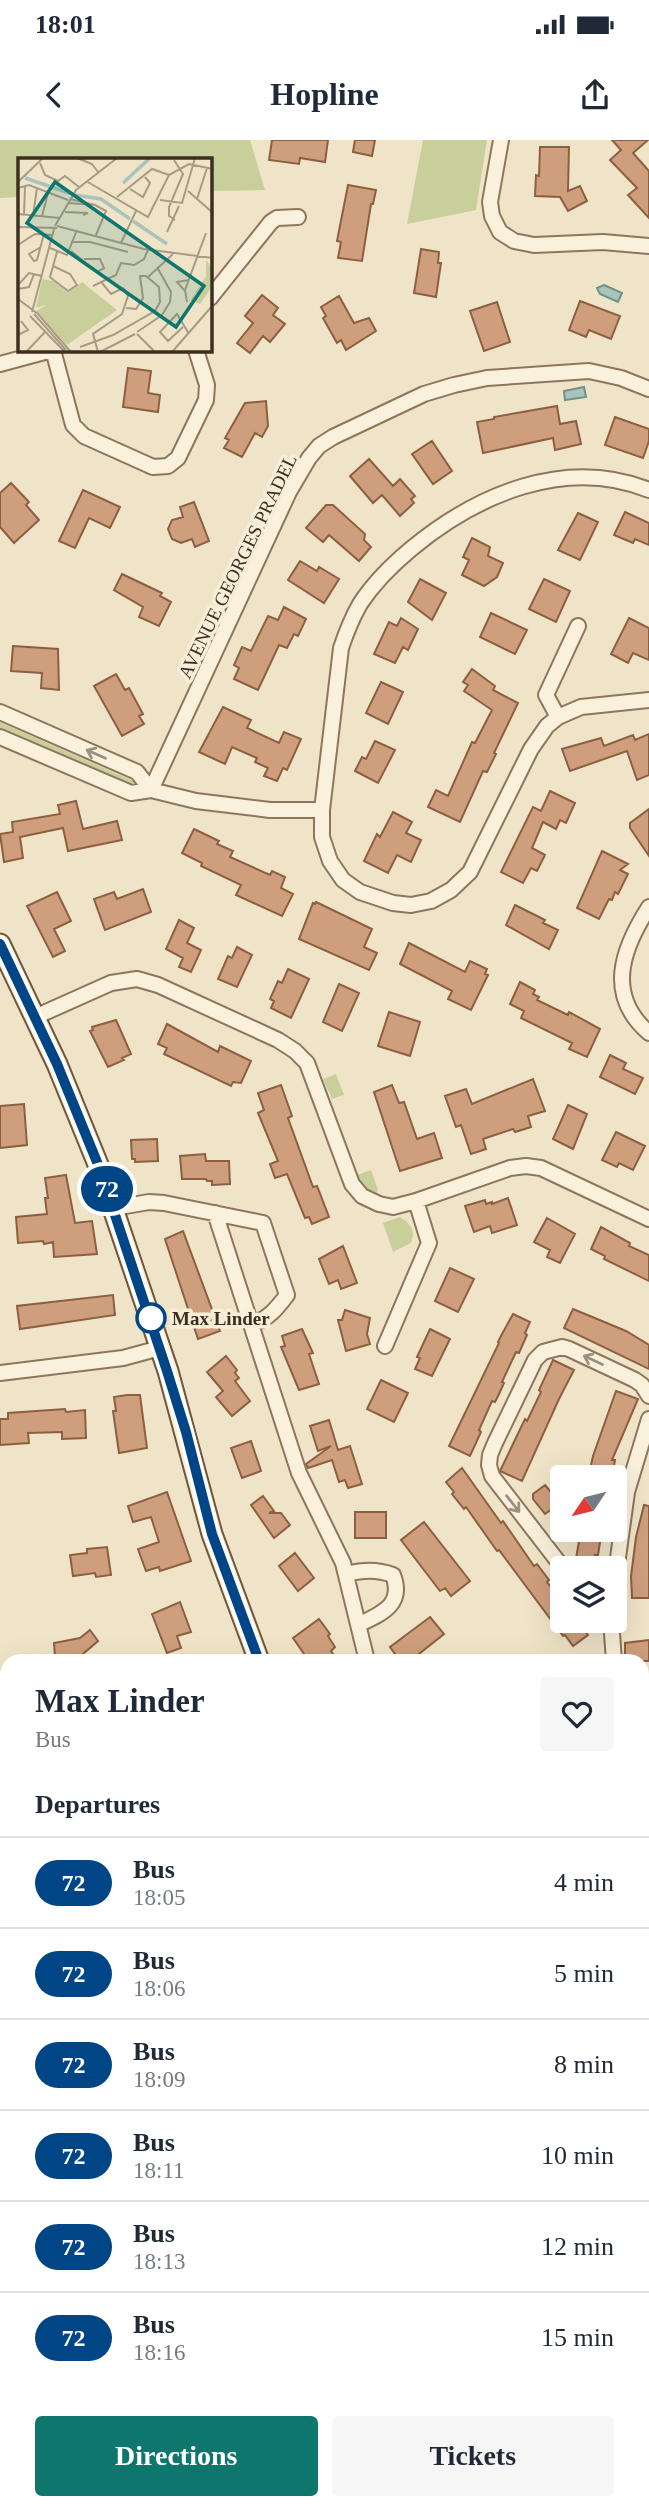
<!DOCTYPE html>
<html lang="en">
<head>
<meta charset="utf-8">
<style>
	:root { --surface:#fff; --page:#f6f6f7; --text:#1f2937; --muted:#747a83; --line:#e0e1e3; --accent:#0f766e }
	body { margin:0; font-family:Georgia,serif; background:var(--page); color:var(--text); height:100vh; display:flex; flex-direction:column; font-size:26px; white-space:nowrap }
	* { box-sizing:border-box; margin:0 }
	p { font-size:23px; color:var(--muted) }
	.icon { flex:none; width:38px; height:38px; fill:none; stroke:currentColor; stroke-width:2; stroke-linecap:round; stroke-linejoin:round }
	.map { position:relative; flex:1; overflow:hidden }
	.details { position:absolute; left:0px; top:1514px; width:649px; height:856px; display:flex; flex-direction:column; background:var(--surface); border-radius:21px 21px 0 0; box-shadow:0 7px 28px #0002 }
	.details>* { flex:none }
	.badge { padding:0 14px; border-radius:23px; font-size:24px; line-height:46px }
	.needle { width:46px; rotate:235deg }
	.controls { position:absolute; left:550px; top:1325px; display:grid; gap:14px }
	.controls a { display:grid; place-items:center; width:77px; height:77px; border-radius:7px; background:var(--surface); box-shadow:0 7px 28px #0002; font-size:35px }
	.map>.badge { position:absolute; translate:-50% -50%; box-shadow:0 0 0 4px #fff }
	h2 { padding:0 35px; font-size:26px; line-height:63px }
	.round { display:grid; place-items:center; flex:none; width:74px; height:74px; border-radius:7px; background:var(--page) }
	.headline { display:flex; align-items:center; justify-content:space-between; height:119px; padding:0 35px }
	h1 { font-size:33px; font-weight:600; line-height:52px }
	.primary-button { display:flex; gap:14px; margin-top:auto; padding:14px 35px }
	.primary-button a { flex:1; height:80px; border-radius:7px; background:var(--accent); color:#fff; font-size:28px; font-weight:600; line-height:80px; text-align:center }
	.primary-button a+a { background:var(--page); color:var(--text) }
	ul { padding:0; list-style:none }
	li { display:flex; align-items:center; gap:21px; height:91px; padding:0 35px; border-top:2px solid var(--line) }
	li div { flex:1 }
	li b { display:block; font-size:26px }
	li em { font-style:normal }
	li .badge { min-width:77px; font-weight:700; text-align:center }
	.status { display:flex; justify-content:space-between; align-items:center; height:49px; padding:0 35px; background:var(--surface); direction:ltr }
	.status svg { height:19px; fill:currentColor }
	header { display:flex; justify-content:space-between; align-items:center; height:91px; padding:0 35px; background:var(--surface); font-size:32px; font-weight:600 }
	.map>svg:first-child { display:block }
	.green { fill:#c9cf9b }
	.water { fill:#a9c4bc; stroke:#6f938a; stroke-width:2 }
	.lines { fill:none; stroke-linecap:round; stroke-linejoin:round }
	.stream { stroke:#6f938a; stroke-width:5 }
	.building { fill:#cf9f7d; stroke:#8d5f41; stroke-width:2 }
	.minor-casing { stroke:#8d765c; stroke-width:18 }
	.tertiary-casing { stroke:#8d765c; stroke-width:21 }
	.secondary-casing { stroke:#6f573f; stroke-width:23 }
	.minor { stroke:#faf1dc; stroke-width:14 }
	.tertiary { stroke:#faf1dc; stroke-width:18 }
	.secondary { stroke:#faf1dc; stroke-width:19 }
	.oneway { stroke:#9c907e }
	.line-casing { stroke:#fff; stroke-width:16 }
	.line { stroke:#004687; stroke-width:10 }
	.stop-dot { fill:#fff; stroke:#004687; stroke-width:3.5 }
	.labels { text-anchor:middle; stroke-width:7; stroke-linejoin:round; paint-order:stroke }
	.street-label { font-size:19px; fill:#3d2e20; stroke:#f7eed8 }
	.stop-label { font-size:19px; font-weight:bold; fill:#3d2e20; stroke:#f7eed8; text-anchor:start }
	.inset-river { fill:none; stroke:#a9c4bc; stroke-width:3.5 }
	.inset-road { fill:none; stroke:#a89b85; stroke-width:2 }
	.view { fill:#0f766e; fill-opacity:0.15; stroke:#0f766e; stroke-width:3.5 }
	.inset-edge { fill:none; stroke:#3d2e20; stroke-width:3.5 }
</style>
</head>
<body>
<div class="status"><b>18:01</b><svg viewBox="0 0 49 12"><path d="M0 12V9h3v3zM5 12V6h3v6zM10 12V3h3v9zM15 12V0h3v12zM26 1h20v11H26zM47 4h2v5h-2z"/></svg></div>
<header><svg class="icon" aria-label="back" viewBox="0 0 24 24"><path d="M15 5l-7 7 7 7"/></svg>Hopline<svg class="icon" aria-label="share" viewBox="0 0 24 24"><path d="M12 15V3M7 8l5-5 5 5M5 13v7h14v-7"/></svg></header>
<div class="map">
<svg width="649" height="2369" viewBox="0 0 649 2369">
	<rect width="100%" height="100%" fill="#f0e4c8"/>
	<path class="green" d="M0,0h250l15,50 -55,1v-32h-191v38l-19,1z
		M423,0h64l-11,70 -69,14z
		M0,582l133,59 2,3 -5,1 -130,-57z
		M336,934l8,21 -12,4 -9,-20z
		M371,1030l7,20 -3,5 -11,-6 -7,-14z
		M400,1077c11,7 16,13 11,26l-18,9 -10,-29z"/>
	<path class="water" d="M604,145l18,8 -4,9 -18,-8 -3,-6z
		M584,247l2,10 -21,3 -1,-9z"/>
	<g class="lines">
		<path class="stream" d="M96,2362l2,7"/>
	</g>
	<path class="building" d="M272,0h56l-3,22 -25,-4 -1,6 -30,-4z
		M355,0h20l-3,16 -19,-4z
		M612,0h36l-15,13 16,18v47l-21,-23 9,-7 -27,-28 11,-10z
		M540,7h29l-1,44 12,-5 7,15 -19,10 -8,-14 -25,-1 1,-21 3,1z
		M348,45l28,5 -3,14h-2l-9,57 -24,-3 3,-16 -4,-1z
		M421,109l18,3 -1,11h3l-5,34 -22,-4z
		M262,155l16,13 -5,7 12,9 -15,18 -7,-6 -13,17 -13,-10 16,-20 -8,-7z
		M339,156l15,27 15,-5 7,13 -30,19 -5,-10 -4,3 -14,-25 3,-2 -5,-9z
		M580,161l40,15 -9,23 -22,-9 -3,7 -17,-7z
		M497,162l13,40 -26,9 -14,-40z
		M128,228l23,3 -3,22 12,2 -2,17 -35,-5z
		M266,261l2,25 -6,11 -7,-4 -13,24 -18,-9 5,-8 -4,-2 20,-35z
		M557,266l3,18 16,-3 5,23 -26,6 -2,-12 -70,15 -6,-31 17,-3v-2z
		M615,277l34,12v12l-6,17 -38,-13z
		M432,301l20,30 -19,13 -21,-30z
		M369,319l24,27 7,-7 15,17 -4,3 3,4 -14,13 -18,-21 -9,8 -23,-27z
		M11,343l18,19 -3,3 13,15 -25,23 -14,-16v-34z
		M83,350l37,17 -10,21 -21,-10 -14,30 -16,-7z
		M194,362l15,39 -14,6 -3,-8 -11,4 -9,-4 -4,-10 4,-9 11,-3 -3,-10z
		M326,365h7l32,29 -1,6 7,7 -12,14 -30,-26 -6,7 -17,-14z
		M625,372l24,11v22l-14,-6 -2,4 -19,-8z
		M578,373l20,9 -18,38 -22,-10z
		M472,398l18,9 -2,9 15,7 -6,14 -13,9 -22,-11 7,-15 -6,-3z
		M300,421l17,10 2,-4 20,12 -15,24 -36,-23z
		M122,434l40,19 -2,3 11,6 -12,24 -20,-9 4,-10 -29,-17z
		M420,439l26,14 -14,27 -24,-18z
		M544,439l26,12 -14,31 -27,-13z
		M284,467l22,12 -8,17 -4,-2 -7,14 -8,-3 -21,45 -24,-11 5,-11 -5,-3 8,-18 9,4 17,-35 10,4z
		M491,473l36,17 -12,24 -35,-17z
		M401,478l17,11 -10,21 -5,-3 -8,16 -21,-9 15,-32 8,4z
		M629,478l20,10v32l-16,-7 -5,10 -17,-9z
		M13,506l45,3 1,41 -18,-2 1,-15 -31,-2z
		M472,529l23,17 -2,4 25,13 -24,50 2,1 -9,18 -4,-1 -23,51 -32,-15 8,-17 12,6 24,-54 3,1 17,-33 -28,-19 4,-6 -5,-3z
		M116,534l9,16 4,-2 14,26 -4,2 5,8 -22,12 -28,-50z
		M381,542l22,10 -15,32 -22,-11z
		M223,567l28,13 -4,8 32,15 5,-11 17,7 -14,31 -4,-2 -6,13 -13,-5 4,-8 -13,-6 2,-4 -25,-11 -7,17 -26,-12z
		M649,594v41l-12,5 -10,-29 -57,20 -8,-22 39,-11 3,8 29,-11 2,5z
		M375,601l20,9 -17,33 -23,-12 7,-14 4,2z
		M550,651l25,12 -9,20 -6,-3 -4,9 -13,-7 -11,26 13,7 -8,16 -6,-3 -8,15 -22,-11 32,-65 8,4z
		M76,661l7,28 34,-8 5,19 -54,11 -5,-23 -43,9 3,21 -19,4 -4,-28 13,-2 -1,-10 48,-8 -2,-9z
		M649,669v47l-19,-28v-5z
		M393,672l19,10 -6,11 15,7 -10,22 -14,-7 -9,18 -24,-12 13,-27 3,3z
		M194,689l25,12 -2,3 16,7 -3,6 40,18 2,-4 13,6 -4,11 12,6 -11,22 -46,-21 5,-10 -40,-19 1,-3 -20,-10z
		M602,711l26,13 -8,6 8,4 -10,20 -3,-2 -3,8 -3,-1 -10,20 -22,-11z
		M143,749l8,23 -46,18 -11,-31 20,-7 3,7z
		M57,752l14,29 -17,8 11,22 -12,6 -26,-51z
		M316,762l56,27 -8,18 13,6 -8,17 -70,-31 14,-36 2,1z
		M515,765l30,15 -2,3 15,7 -9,19 -43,-24z
		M179,780l15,8 -7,15 14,7 -10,22 -12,-5 4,-9 -17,-9z
		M409,803l56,29 5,-11 17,8 -2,5 3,1 -17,35 -23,-11 4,-8 -52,-27z
		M237,807l15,8 -15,32 -19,-8 10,-23 4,2z
		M288,829l21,10 -18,39 -20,-10 3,-7 -4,-2 8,-18 4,2z
		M520,842l15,8 -2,4 6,3 -2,3 31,15 1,-3 31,17 -13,28 -18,-8 3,-6 -51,-25 3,-7 -14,-7z
		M339,844l20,9 -17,38 -19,-9z
		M389,872l31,10 -10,34 -32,-10z
		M116,880l15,34 -9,4 2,2 -16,7 -18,-36 3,-1 -1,-3z
		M167,884l51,28 2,-6 31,15 -10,22 -8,-1 -2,4 -67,-32 3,-6 -9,-4z
		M610,915l16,8 -3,6 20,9 -8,16 -35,-17z
		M533,939l12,32 -17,5 3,11 -16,5 -2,-3 -30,10 3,10 -15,5 -10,-29 -5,2 -11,-31 21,-7 6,15z
		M281,945l11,31 -4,2 25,69 4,-1 12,31 -17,7 -3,-7 -4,1 -18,-44 -12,4 -5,-14 8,-3 -20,-48 6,-3 -6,-17z
		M392,945l7,18 5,-1 13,37 17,-6 8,25 -42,13 -26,-79z
		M24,964l3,41 -27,3v-42z
		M568,965l19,9 -14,35 -20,-10z
		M616,992l29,14 -12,24 -14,-7 -2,4 -15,-7z
		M157,999l1,22 -23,1v-3h-3l-1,-19z
		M205,1014l1,7h23l1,23 -18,1v-4h-5l-1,-2h-24l-2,-23z
		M66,1035l9,48 17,-2 5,33 -43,3 -1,-15 -9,2 -1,-3 -25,2 -2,-26 31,-3 -2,-16h3l-3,-20z
		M508,1058l9,27 -25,8 -2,-7 -16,6 -9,-26 20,-6 1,4 6,-2v2z
		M547,1078l28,16 -15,29 -13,-6 3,-7 -16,-8z
		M601,1087l29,16 -1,3 20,9v26l-45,-22 1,-3 -14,-7z
		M183,1091l37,100 -22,8 -33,-100z
		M343,1106l14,37 -16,6 -3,-9 -9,4 -10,-25z
		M450,1128l24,11 -16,33 -23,-11z
		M113,1155l2,20 -95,14 -3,-23z
		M573,1169l53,22 23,14v24l-85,-41z
		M345,1170l25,8 -3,16 3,10 -24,7 -8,-31h4z
		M513,1174l17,8 -5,11 2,2 -8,18 -3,-1 -14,30 2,1 -5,11 -4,8 -3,-1 -13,29 2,2 -11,24 -21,-10 50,-103 -1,-1 4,-8z
		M302,1189l11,24 -4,1 10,30 -20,6 -18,-43 4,-1 -3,-10z
		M430,1189l20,10 -18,37 -17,-7 5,-11 -3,-1z
		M226,1216l11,14 -2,3 4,5 -4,3 15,20 -18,15 -16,-19 7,-6 -16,-19z
		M553,1220l21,10 -15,29 -37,82 -22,-10 25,-52 2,2 14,-29 -2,-2z
		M381,1240l27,13 -14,29 -27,-13z
		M616,1251l22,8 -26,61h3l-3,17h-22l-1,-3 4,-18z
		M127,1255h13l7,53 -28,5 -6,-42h3l-2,-14z
		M65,1269l1,3 19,-2 1,28 -24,1v-7l-34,1 1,10 -29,2v-26h8v-6z
		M329,1280l9,30 12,-4 12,38 -14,4 -3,-8 -6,2 -7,-22 -24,8 -2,-4 25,-18 -13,5 -8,-25z
		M251,1301l10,30 -19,7 -11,-30z
		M462,1328l39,55 2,-2 31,45 3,-2 12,16 -2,2 15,19v19h24l-6,5 8,10 -15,11 -8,-11 -2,1 -64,-86 -2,1 -31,-44 -2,2 -12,-15 2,-2 -8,-10z
		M545,1345l15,18 -15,11 -12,-15v-5z
		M167,1352l24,69 -31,10 -1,-4 -13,4 -8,-22 21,-7 -8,-25 -18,5 -5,-16z
		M263,1356l11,15 -5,2h12l9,12 -16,13 -23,-33z
		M644,1365l5,1v92h-17l-1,-22 5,-39z
		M355,1372h31v26h-31z
		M424,1382l46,59 -19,15 -6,-8 -5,3 -39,-51z
		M581,1390h21l-4,25h-3l-2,12 -18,-3z
		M107,1407l4,28 -15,2 -1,-4 -22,3 -3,-21 17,-2v-4z
		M295,1413l19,25 -16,13 -19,-25z
		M180,1462l11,30 -14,4 4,12 -14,5 -15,-39z
		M430,1477l14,17 -34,27h-10l-10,-14z
		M319,1479l11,15 -2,2 7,11 -4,4 7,10h-29l-16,-23z
		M90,1490l8,11 -15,13 1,7h-25v-5l-4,1 -1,-14 26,-5z
		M649,1500v21h-24v-18z"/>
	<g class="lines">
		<defs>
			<path id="minor" d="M501,0l-11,62 2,14 8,16 14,9 20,4 69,-3 46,4
				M210,158l61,-76 6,-4 21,-1
				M53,210l20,75 11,11 69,31 15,-1 10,-8 28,-58 1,-15 -11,-35
				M0,224l52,-14
				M649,350c-84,-34 -173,5 -238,59 -18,15 -38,35 -51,55 -8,14 -14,29 -19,44l-19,162v27l8,24 13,19 17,12 33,11 18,2 20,-4 20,-11 19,-18 61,-123 16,-23 11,-9 23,-10 68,-7
				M0,572l137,60 14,18
				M558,577l-12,-22 32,-69
				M0,597l131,56 20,-3 45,11 74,9h52
				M151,650l138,-298 20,-34 10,-12 14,-9 91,-43 30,-9 33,-7 102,-7 32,7 28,11
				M649,767c-27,42 -44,88 0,126
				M35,877l76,-34 26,-4 21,6 120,55 17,11 12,12 45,121 10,12 17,8 14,3 23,-6 94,-33 16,-2 15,2 108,51
				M114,1068l35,-6 15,1 99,20 24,72c-10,13 -19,25 -36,29
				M215,1073l84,260 44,90 24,98
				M385,1206l44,-103 -13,-42
				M0,1233l123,-15 37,-10
				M563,1428l-71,-92 -3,-11 1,-10 5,-12 40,-83 8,-8 19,-5 7,2 66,31 7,5 7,11
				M346,1434c17,-4 30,-5 47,1 11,29 -10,38 -33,49
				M614,1447l13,-95 22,-73
				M611,1480l3,41
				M0,1590l7,-3
				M642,1694h7
				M0,1800l7,14
				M0,1942l7,14
				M0,2093h7
				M642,2103l7,10
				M542,2362l4,7
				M175,2369l19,-7
				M495,2369l12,-7"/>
			<path id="tertiary" d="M642,1975l7,-3"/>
			<path id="secondary" d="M0,804l57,120 42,103 69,204 44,163 47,127
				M642,2281l7,10"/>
		</defs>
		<use href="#minor" class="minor-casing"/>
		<use href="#tertiary" class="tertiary-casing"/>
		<use href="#secondary" class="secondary-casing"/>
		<use href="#minor" class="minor"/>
		<use href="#tertiary" class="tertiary"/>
		<use href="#secondary" class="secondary"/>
	</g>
	<defs><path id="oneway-shaft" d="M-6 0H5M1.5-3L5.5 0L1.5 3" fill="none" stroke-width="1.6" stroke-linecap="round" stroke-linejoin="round" transform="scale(1.75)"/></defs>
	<g class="oneway">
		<use href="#oneway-shaft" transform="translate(96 614) rotate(-156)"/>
		<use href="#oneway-shaft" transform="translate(593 1220) rotate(-155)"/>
		<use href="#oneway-shaft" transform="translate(513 1364) rotate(52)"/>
	</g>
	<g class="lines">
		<defs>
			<path id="line" d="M0,804l57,120 42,103 68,204 19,61 26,102 47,127"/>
		</defs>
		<use href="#line" class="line-casing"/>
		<use href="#line" class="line"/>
	</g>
	<circle class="stop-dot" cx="151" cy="1178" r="14"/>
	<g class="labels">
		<g class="street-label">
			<text transform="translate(237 426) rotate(-64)" y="7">AVENUE GEORGES PRADEL</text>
		</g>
		<g class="stop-label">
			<text x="172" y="1185">Max Linder</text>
		</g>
	</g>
	<g transform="translate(18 18)">
		<rect width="194" height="194" fill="#f0e4c8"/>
		<path d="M188,102l6,8v19l-12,17 -10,-3 16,-25zM24,121l11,2 15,12 14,-11 35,28 -50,35 -31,-34 10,-6 -10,3z" fill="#c9cf9b"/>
		<path class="inset-river" d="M7,20l47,16M105,25l27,-25M57,37l26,4 29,20M115,63l34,23"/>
		<path class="inset-road" d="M59,0l15,6 6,8M156,2l9,14 -14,33v9l6,4M22,5l5,12 13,6 7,-5 14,11M151,17l20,-11 24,5M68,23l62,36 21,-42M0,24l25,-24M0,30l11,-3 39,15M112,31l13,8 7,-14 -5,-6M170,33l25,22M99,39l35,-28 17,6M179,41l10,-31M142,42l22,3 13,-45M51,45l26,2 -25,-6M77,47l11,6 -10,24M47,54l23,1 -5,2M0,56l42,4M6,57l1,-29M15,58l4,-28M24,58l6,-23M37,68l21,-36 41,-32M39,68l87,23 69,9M0,69l39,1M149,74l12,-26M53,84h19l38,10M103,85l15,-32M0,87l17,-11 18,1M23,89l-12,7 5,7 3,-1 7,-26M32,90l17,7 10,-25M53,93l26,21 7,-4 -4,-9h-16M35,108l17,8 7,11 -9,6 -17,-13 -1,-1 7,-25M130,119l25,-23M0,127l11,-12 13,3M75,128l23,-11 5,-12 13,2 10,-6 4,-9M0,131l11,-2 5,-13M166,132l-7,-8 12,-2M0,141l20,15 33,38M169,144l-2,-12 21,-57M14,154l22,-83M16,156l32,36M12,158l35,36M165,169l-15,14 -8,-9 17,-18 12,20M119,174l25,-17 8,-13 1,-10 -14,-25M119,176l18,18M0,177l10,-5 -7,-9M62,189l33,-12 42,-24 5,-9 -1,-15 -13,-11h-6l3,22 -7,11 -10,-1M8,194l20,-21M80,194l-5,-18 29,-20 6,-18 -5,-8 -12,6 -9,-11M82,194l35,-18M154,194l41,-47"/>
		<path class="view" d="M37,24l149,104 -28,41 -149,-104z"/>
		<rect width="194" height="194" class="inset-edge"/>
	</g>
</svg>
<div class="controls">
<a><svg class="needle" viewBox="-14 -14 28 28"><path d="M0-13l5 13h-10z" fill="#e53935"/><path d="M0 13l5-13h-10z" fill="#747a83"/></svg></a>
<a><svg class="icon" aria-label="layers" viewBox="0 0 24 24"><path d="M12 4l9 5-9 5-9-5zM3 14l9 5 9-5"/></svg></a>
</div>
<b class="badge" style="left:107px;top:1049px;background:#004687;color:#fff">72</b>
<section class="details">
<div class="headline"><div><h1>Max Linder</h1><p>Bus</p></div><a class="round"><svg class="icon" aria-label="heart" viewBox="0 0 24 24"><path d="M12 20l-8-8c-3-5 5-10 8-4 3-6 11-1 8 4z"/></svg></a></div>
<h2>Departures</h2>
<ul>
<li><span class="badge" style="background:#004687;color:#fff">72</span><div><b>Bus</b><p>18:05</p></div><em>4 min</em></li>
<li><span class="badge" style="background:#004687;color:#fff">72</span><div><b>Bus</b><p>18:06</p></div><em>5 min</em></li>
<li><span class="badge" style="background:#004687;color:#fff">72</span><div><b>Bus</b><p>18:09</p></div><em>8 min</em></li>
<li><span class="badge" style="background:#004687;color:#fff">72</span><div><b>Bus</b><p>18:11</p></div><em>10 min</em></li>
<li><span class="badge" style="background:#004687;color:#fff">72</span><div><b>Bus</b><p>18:13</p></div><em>12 min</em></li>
<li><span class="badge" style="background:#004687;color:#fff">72</span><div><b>Bus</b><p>18:16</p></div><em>15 min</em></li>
</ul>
<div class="primary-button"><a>Directions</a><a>Tickets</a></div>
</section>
</div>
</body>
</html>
